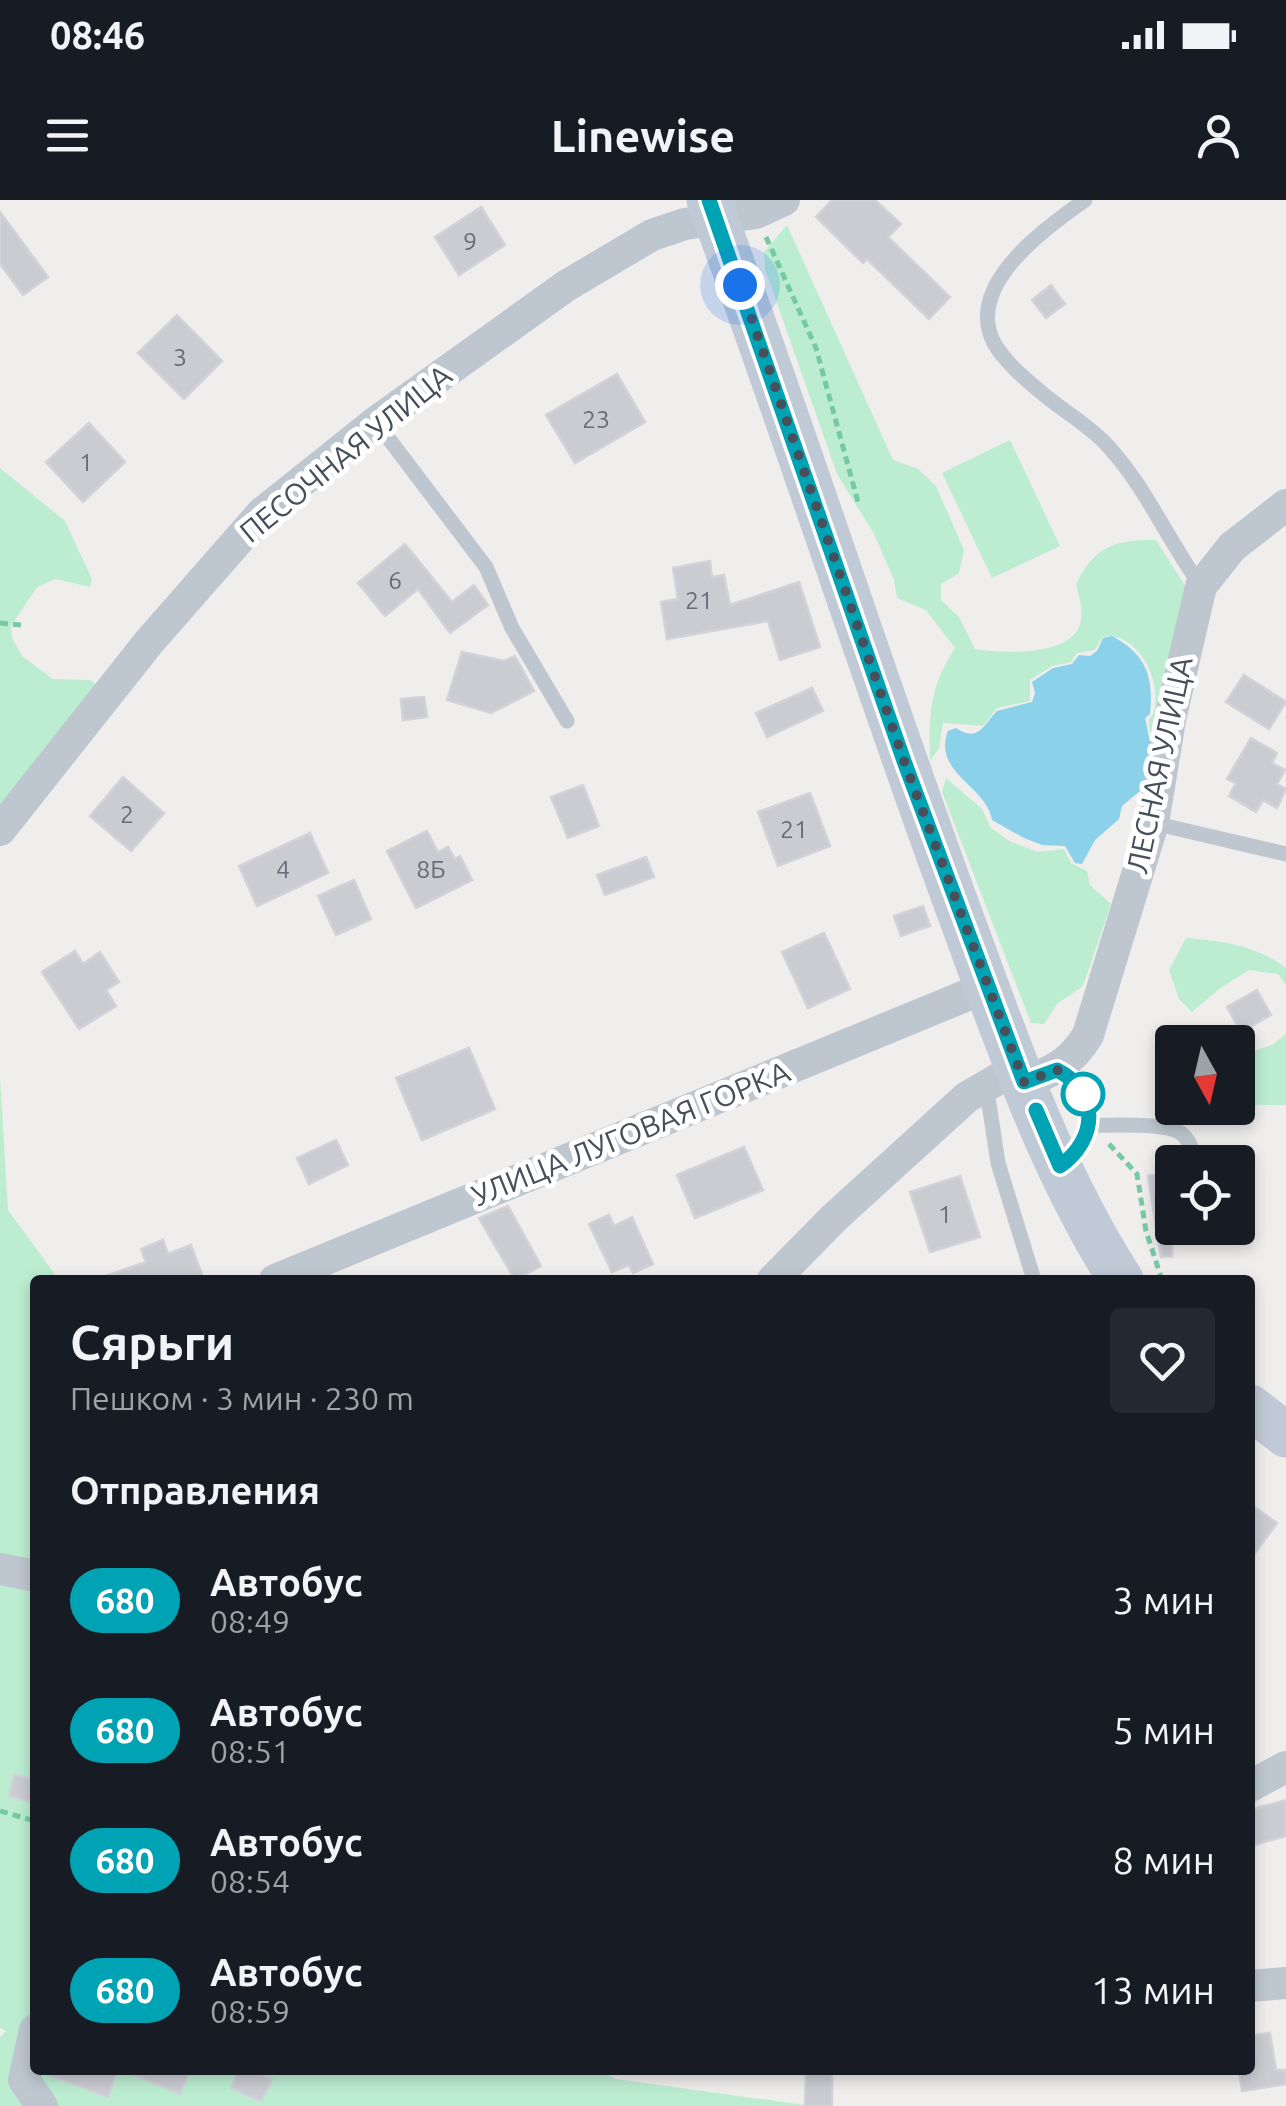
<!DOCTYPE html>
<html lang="ru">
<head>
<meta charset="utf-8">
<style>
	:root { --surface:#171b24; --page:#242831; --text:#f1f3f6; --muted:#9ea1a6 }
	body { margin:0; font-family:Ubuntu,sans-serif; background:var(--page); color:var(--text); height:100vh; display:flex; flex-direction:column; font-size:38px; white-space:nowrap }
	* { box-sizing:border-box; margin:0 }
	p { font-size:32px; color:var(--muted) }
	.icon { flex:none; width:55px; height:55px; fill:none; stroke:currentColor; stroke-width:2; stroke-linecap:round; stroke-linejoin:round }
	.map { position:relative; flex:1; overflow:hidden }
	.sheet { position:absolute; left:30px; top:1075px; width:1225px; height:800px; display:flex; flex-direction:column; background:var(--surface); border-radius:10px; box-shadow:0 5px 15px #0003 }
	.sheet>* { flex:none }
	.badge { padding:0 20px; border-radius:32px; font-size:35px; line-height:65px }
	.needle { width:65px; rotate:172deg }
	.fabs { position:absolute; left:1155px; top:825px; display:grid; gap:20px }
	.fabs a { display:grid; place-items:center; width:100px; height:100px; border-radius:10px; background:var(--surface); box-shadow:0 5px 15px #0003; font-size:50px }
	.you { position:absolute; width:50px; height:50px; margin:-25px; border:8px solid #fff; border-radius:50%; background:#1a73e8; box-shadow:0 0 0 15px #1a73e833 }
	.map>.badge { position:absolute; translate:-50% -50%; box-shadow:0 0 0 5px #fff }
	h2 { padding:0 40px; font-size:38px; line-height:90px }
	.round { display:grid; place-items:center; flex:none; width:105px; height:105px; border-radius:10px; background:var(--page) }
	.headline { display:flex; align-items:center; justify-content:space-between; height:170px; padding:0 40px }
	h1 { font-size:48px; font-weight:600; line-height:75px }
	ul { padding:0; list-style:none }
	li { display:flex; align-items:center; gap:30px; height:130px; padding:0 40px }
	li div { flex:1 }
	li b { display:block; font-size:38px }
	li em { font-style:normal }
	li .badge { min-width:110px; font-weight:700; text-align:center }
	.status { display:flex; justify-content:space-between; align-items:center; height:70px; padding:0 50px; background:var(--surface); direction:ltr }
	.status svg { height:28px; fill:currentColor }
	header { display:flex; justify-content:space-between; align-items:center; height:130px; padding:0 40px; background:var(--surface); font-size:45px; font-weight:600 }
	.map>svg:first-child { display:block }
	.green { fill:#bcedd1 }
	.water { fill:#8ad1e9 }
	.building { fill:#caccd2; stroke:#d1d3d9; stroke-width:2.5 }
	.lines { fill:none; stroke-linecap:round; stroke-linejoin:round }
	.path { stroke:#75caa4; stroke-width:5; stroke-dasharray:8 5; stroke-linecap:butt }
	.lane { stroke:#bec7cf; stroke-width:15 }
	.street { stroke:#bec7cf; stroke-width:32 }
	.secondary { stroke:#c0c9d6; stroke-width:45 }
	.line-casing { stroke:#fff; stroke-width:22 }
	.line { stroke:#00a3b4; stroke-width:15 }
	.walk { stroke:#464f5a; stroke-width:10; stroke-dasharray:0 18 }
	.stop-dot { fill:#fff; stroke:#00a3b4; stroke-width:5 }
	.labels { text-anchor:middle; stroke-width:10; stroke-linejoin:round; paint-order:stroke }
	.number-label { font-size:25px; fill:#676e78 }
	.street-label { font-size:30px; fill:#464f5a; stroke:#fff }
</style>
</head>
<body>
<div class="status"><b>08:46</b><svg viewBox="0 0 49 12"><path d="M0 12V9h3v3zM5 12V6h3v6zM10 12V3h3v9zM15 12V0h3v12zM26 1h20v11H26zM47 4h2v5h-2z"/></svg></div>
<header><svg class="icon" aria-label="menu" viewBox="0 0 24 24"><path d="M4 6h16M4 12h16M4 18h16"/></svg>Linewise<svg class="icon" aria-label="person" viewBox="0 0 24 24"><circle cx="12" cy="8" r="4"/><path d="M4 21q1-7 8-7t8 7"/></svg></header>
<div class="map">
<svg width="1286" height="1906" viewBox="0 0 1286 1906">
	<rect width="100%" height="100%" fill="#f0eded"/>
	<path class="green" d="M787,25l106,235 25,9 18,17 28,64 -5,23 -18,11v16l18,17 16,32c26,4 84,7 101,-17 10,-14 4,-33 0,-48 19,-38 38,-44 80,-44l28,44 5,17 -35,155c-1,-10 -4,-21 -5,-31 0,-13 2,-2 5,-15 8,-30 -17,-80 -52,-73l-7,13 -18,3 -6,9 -19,4 -22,14v21l-33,7 -14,18 -40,-3 -4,25 -9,13c-1,-48 -1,-72 25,-113l-29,-38 -29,-12 -3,-18 -20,-46 -37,-60 -72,-205 -1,-17z
		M1010,240l50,106 -68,32 -50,-105z
		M0,268l65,53 27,58 -2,8 -34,-8 -19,8 -26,39 1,12 10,18 31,23 37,1 7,5 -97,127z
		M946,578l36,31 9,19 20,14 27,10 26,-3 7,14 16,8 3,14 21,19 -28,82 -26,18 -13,20 -13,-1 -89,-231z
		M1186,738c37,3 69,7 100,30v17l-8,-11 -29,-4 -30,19 -27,23 -13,-13 -10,-29z
		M1286,834v71h-48v-49l34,-11z
		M0,876l8,134 51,70h-24v790h563l18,9 196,27h-812v-69l6,-6 -6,-3z"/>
	<path class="water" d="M1112,436c34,18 42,41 38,78l-5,4 6,29 -5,39 -24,20 -3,13 -24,21 -13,24 -7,-1 -10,-17 -23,-1 -18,-7 -32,-18c-5,-34 -60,-47 -44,-89l8,-3c23,15 27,-3 41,-17l35,-9 3,-9 -3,-11 21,-14 19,-4 7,-9 11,1 7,-5 6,-13z"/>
	<path class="building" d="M832,0h43l26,24 -13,13 62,60 -21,22 -62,-60 -4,4 -47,-46z
		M481,7l24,38 -46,30 -24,-38z
		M0,12l48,65 -25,18 -23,-31z
		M1051,85l14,19 -19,14 -14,-18z
		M177,115l45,46 -38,38 -46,-46z
		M617,174l28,48 -70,41 -29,-48z
		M89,223l36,39 -42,40 -37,-40z
		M405,344l47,58 22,-17 14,20 -38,28 -32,-44 -33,27 -27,-33z
		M710,361l2,16 12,-2 6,30 69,-23 21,65 -40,13 -12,-39 -101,18 -6,-37 17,-3 -5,-31z
		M462,452l42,9 11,-5 19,35 -43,22 -44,-13z
		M1244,475l42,27 -17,27 -43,-27z
		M812,488l11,23 -56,26 -11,-24z
		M424,497l3,20 -24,3 -2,-21z
		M1251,538l26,15 -5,10 13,7 -8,14 9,5 -9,19 -14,-8 -7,12 -27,-16 7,-13 -9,-4z
		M123,577l41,36 -33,38 -41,-35z
		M583,585l16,41 -31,12 -17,-41z
		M810,593l20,53 -52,20 -20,-54z
		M427,631l11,21 10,-5 7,12 5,-3 12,24 -56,28 -29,-57z
		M310,633l18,40 -71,33 -18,-40z
		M646,657l8,20 -49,18 -8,-20z
		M354,680l17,39 -35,16 -18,-39z
		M923,706l7,20 -29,10 -7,-20z
		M824,733l26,56 -42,19 -26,-56z
		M75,751l8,13 17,-12 19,30 -13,8 10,16 -37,23 -37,-57z
		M1257,790l14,25 -30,17 -14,-25z
		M469,848l26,61 -73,31 -26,-62z
		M336,940l12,25 -39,19 -12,-26z
		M744,947l19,43 -68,28 -18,-43z
		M1172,972v84l-11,1 -13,-81z
		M960,976l20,61 -50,15 -20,-60z
		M508,1006l33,60 -26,14 -36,-62z
		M609,1015l5,11 18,-9 21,47 -20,9 -4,-8 -17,7 -23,-48z
		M163,1040l5,14 23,-9 13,35h-101v-3l43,-15 -5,-13z
		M1250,1304l27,19 -27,37z
		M14,1574l21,6v23l-26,-7z
		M1286,1600v36l-36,10v-36z
		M1270,1833l6,37h10v14l-44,7 -3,-21h11v-34z
		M47,1870h71l-10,27 -62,-23z
		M122,1870h68l-10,24z
		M239,1870h13l20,10 -11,21 -30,-13z
		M806,1870h26v36h-27z"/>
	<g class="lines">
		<path class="path" d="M766,37l50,111 42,154
			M0,423l21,2
			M1109,944l28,30 9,57 16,49
			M0,1611l35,10"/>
		<path class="lane" d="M1085,0c-40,29 -121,85 -91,143 11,19 31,36 48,50 21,18 47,32 66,53 39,43 59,93 93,140
			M376,222l110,145 26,61 55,93
			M1153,623l133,31
			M1057,870c39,21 42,68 6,94
			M986,884l12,79 36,117
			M1089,925c22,1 75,-3 92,8 9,7 12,20 16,29"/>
		<path class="street" d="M0,630l149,-188 113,-129 114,-91 190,-136 86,-51 33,-11 71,-11 28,-13
			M1025,882c29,-11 47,-20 63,-47l65,-212 17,-103 31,-134 31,-39 54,-42
			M275,1080l712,-293
			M773,1080l62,-63 132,-120 52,-30
			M0,1369l35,7
			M1250,1586l36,-19
			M1250,1786l36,-3
			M35,1830l-11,50 18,26"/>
		<path class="secondary" d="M709,0c87,234 162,472 248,706 47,127 91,260 164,374
			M1250,1207l36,28"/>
	</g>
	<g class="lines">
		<defs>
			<path id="line" d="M709,0l195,561 120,321 33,-12c43,22 41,69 3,96l-24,-56"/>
		</defs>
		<use href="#line" class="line-casing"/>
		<use href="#line" class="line"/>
		<path class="walk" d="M740,85l164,476 120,321 33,-12 16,8 10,16"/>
	</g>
	<circle class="stop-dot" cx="1083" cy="894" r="20"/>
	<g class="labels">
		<g class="number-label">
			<text x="470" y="50">9</text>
			<text x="180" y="166">3</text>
			<text x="596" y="228">23</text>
			<text x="86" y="271">1</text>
			<text x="395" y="389">6</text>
			<text x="699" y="409">21</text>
			<text x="127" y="623">2</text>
			<text x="794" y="638">21</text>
			<text x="283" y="678">4</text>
			<text x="431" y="678">8Б</text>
			<text x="945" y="1023">1</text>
		</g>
		<g class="street-label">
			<text transform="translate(346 254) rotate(-39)" y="10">ПЕСОЧНАЯ УЛИЦА</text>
			<text transform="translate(1160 565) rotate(-78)" y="10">ЛЕСНАЯ УЛИЦА</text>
			<text transform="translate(631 934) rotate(-22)" y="10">УЛИЦА ЛУГОВАЯ ГОРКА</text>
		</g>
	</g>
</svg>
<div class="fabs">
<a><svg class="needle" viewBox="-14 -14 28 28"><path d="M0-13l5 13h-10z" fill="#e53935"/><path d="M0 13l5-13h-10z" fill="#9ea1a6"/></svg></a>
<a><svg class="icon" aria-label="locate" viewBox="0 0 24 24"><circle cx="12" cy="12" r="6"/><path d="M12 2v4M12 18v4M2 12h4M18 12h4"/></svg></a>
</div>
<div class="you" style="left:740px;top:85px"></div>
<section class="sheet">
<div class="headline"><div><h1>Сярьги</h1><p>Пешком · 3 мин · 230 m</p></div><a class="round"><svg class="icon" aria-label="heart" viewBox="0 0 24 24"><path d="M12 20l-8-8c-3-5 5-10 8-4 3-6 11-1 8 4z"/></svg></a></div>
<h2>Отправления</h2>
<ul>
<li><span class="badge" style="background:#00a3b4;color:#fff">680</span><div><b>Автобус</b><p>08:49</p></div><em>3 мин</em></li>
<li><span class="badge" style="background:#00a3b4;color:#fff">680</span><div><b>Автобус</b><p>08:51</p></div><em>5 мин</em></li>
<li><span class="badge" style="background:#00a3b4;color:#fff">680</span><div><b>Автобус</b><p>08:54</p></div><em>8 мин</em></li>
<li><span class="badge" style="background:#00a3b4;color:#fff">680</span><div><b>Автобус</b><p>08:59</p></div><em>13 мин</em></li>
</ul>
</section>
</div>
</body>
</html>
